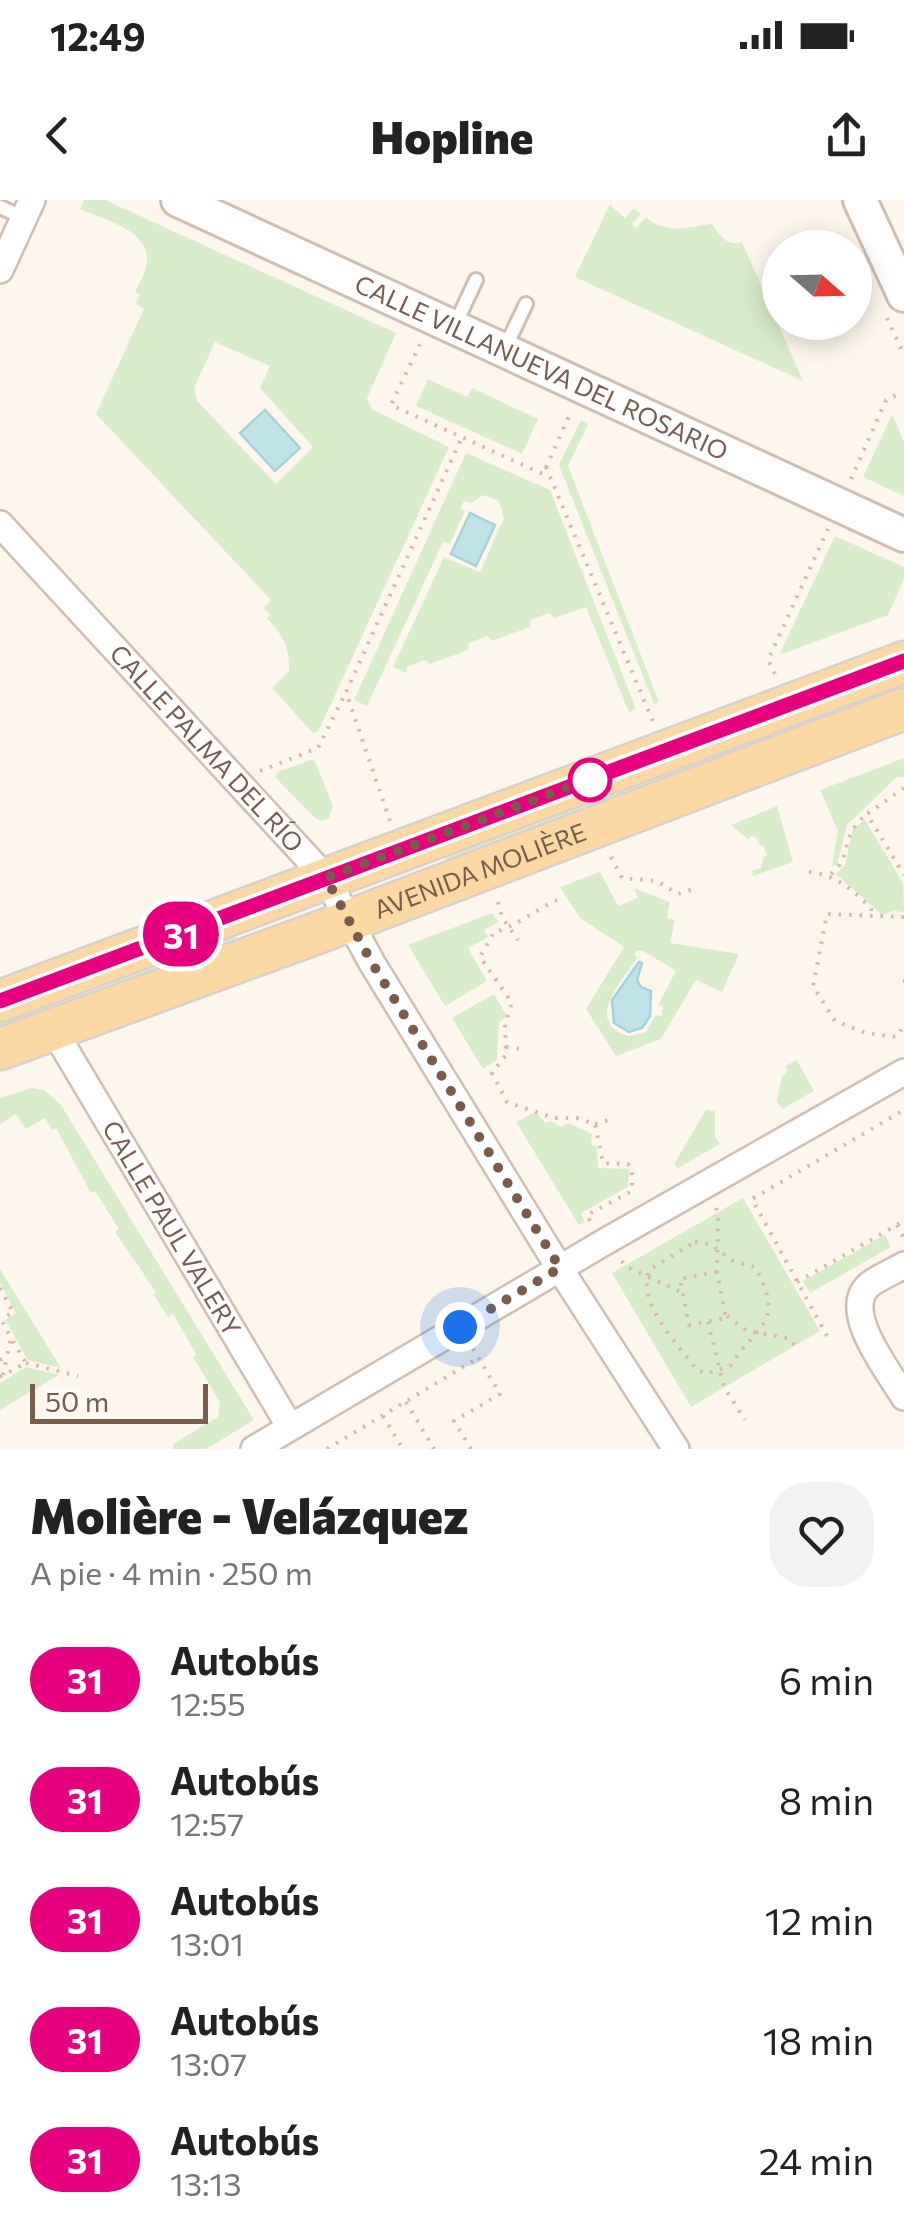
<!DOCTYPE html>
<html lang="es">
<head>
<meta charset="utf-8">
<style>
	:root { --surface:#fff; --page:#f2f2f2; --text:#222; --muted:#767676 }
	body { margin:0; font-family:Commissioner,sans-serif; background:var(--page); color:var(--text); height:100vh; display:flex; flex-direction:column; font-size:38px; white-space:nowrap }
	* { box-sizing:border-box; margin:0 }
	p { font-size:32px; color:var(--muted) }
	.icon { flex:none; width:55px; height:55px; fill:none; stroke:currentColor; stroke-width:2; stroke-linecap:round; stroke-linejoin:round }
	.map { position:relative; height:1249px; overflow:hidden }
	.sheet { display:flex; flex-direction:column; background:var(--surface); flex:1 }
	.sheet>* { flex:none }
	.badge { padding:0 20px; border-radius:32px; font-size:35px; line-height:65px }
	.needle { width:65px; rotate:110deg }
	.fabs { position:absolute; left:762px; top:30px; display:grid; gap:20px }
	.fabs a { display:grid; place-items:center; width:110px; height:110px; border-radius:50%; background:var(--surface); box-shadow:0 5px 25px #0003; font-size:50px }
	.scale { position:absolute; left:30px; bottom:25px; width:178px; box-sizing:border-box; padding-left:10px; border:5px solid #7a5c4d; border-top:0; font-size:28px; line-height:35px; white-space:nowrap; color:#7a5c4d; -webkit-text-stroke:8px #fffaf3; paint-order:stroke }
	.you { position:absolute; width:50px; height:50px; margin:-25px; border:8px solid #fff; border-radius:50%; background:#1a73e8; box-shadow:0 0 0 15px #1a73e833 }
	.map>.badge { position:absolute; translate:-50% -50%; box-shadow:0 0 0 5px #fff }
	.round { display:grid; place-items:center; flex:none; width:105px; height:105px; border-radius:40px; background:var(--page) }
	.headline { display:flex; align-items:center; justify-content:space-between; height:170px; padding:0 30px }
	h1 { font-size:48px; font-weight:800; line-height:75px }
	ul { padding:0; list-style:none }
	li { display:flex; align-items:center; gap:30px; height:120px; padding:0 30px }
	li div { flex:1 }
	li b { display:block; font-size:38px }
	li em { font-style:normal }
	li .badge { min-width:110px; font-weight:700; text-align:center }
	.status { display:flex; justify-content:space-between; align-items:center; height:70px; padding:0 50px; background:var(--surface); direction:ltr }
	.status svg { height:28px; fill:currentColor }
	header { display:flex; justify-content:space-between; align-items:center; height:130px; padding:0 30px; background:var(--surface); font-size:45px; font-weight:800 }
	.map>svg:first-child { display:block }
	.green { fill:#d8ecc9; fill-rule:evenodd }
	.water { fill:#bfe3e8; stroke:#a5d3da; stroke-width:2.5 }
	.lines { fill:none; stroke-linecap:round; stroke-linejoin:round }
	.service-casing { stroke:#d1beb0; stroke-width:18 }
	.minor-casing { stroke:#d1beb0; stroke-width:30 }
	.tertiary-casing { stroke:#d1beb0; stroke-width:38 }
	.primary-casing { stroke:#dad1cd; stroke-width:45 }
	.path { stroke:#d9b8a5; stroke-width:4; stroke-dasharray:2.5 8; stroke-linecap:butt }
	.service { stroke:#fff; stroke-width:12 }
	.minor { stroke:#fff; stroke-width:25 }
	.tertiary { stroke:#fff; stroke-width:32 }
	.primary { stroke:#fbd9a5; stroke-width:40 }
	.line-casing { stroke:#fff; stroke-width:22 }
	.line { stroke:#e6007e; stroke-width:15 }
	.walk { stroke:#7a5c4d; stroke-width:10; stroke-dasharray:0 18 }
	.stop-dot { fill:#fff; stroke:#e6007e; stroke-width:5 }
	.labels { text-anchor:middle; stroke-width:8; stroke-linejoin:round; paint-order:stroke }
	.street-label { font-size:25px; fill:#7a5c4d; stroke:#fffaf3 }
</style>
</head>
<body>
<div class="status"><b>12:49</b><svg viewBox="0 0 49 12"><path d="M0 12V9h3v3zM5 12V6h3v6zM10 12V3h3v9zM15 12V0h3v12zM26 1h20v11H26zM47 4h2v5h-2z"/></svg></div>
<header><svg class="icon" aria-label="back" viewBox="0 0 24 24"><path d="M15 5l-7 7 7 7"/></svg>Hopline<svg class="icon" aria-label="share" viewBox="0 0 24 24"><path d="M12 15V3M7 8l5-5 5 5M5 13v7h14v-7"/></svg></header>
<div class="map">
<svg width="904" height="1249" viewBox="0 0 904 1249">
	<rect width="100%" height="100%" fill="#fdf6ec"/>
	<path class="green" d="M84,0h21l291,133 -29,65 5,11 77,38 -131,285 -5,1 -41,-45 17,-17c1,-24 -6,-35 -22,-53l3,-3 -6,-7 7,-8 -175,-186 48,-105 -8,-5 4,-9 -5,-3c4,-9 12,-21 12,-31 2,-32 -44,-41 -67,-52zM215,142l55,24 -10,22 53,59 -37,37 -79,-83 -3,-13z
		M612,0l-2,5 15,13 9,-10 7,6 -9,10 4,4 10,-11c19,18 42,10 66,7 8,11 14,23 30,18l61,139 -228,-104z
		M428,179l39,18 5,-9 66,31 -16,35 -106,-48z
		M892,214l12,28v54l-41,-19z
		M581,220l7,4 -20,42 91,236 -5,2 -95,-239z
		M466,253l84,37 86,219 -7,3 -43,-105 -32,11 -5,-5 -19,7v7l-38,14 -5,-5 -18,7 -1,7 -38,14 -5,-4 -18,7 -1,6 -13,-6 51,-110 36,15 24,-54 -5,-17 -16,-6 -12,8 -7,-2 -4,8 5,2 -15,33 -7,-2 -76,164 -13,-6z
		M835,336l69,31v12l-16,36 -109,40z
		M904,475v19l-454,171 -7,-11z
		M904,558v19h-7l-50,48 -10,40 -5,1 6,-35 -18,-41z
		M311,560l4,1 18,45 -4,12 -7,3 -7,-3 -40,-41 3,-5z
		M777,606l16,56 -40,14 -1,-5 9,-3 2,-11 4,-1 -4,-11h-3l-4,-8 -6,-1 -1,4 -18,-15z
		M865,620l38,63 1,29 -11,-1 -11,4 -46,-41 9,-9 8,-36z
		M600,672l18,34 20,-8 -4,-10 36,14 -3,16 8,2 -5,23 69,11 -17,38 -26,-12 -35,59 -45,17 -30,-47 38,-62 -44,-29 -20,-31zM637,751h6l33,20 -18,34 5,2 -2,9 -5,-1 -10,17 -18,4c-46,-15 -4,-57 9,-78l-3,-3z
		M492,713l7,9 -15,8 4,7 -20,11 19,33 -42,25 -37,-61z
		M231,726l8,19 -239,90v-22z
		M494,794l13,22 -8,7 -2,37 -14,9 -31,-51z
		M797,860l17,31 -32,18 -5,-8 5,-25 6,-5 -3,-5z
		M32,888l12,2 17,15 193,315 -48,29h-33v-5l45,-27 2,-15 -27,-45 3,-3 -23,-40 -5,3 -15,-23 3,-2 -41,-60 4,-3 -24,-38 -4,2 -35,-65 -4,2 -7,-12 -19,11 -10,-15 -16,10v-26z
		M706,910l9,1v25l5,8 -42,24 -4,-4z
		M536,912l9,11 5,-2 11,6 8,-4 23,11 -1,11 6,1 1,22 31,1 -1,18 -47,26 3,9 -5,3 -63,-103z
		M743,998l77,133 -129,76 -79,-134z
		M885,1035l6,12 -81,46 -7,-12z
		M0,1069l61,99 -33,-8 -23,-40 11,-7 -16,-30z
		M26,1167l33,8 -59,35v-27z"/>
	<path class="water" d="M265,210l35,38 -25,23 -35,-38z
		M470,313l25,12 -19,41 -25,-12z
		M639,762l3,1 -5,17 4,7 10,4 -1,25 -8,12 -13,4 -15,-9 -2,-23z"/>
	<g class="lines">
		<defs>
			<path id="service" d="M0,7l24,11
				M455,125l21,-45
				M505,148l21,-44"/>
			<g id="minor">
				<path d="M0,70l32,-70"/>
				<path id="s1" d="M0,324l326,354 46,85 188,306 116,180"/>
				<path id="s2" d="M53,829l237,398"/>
				<path d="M904,1065c-11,7 -25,12 -35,20 -29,26 19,85 35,112"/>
				<path d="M254,1249l354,-209 296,-168"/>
			</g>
			<g id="tertiary">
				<path id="s3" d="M178,0l726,335"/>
				<path d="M860,0l44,95"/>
			</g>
			<g id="primary">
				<path d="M0,801l904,-339"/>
				<path id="s4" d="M0,849l317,-116 587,-224"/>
			</g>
		</defs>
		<use href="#service" class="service-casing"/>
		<use href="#minor" class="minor-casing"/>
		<use href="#tertiary" class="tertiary-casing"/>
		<use href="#primary" class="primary-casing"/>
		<path class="path" d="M887,118l17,37
			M420,144l-29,61 152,69 27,-60
			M546,267l108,257
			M851,279l35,-79 13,-6
			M775,474l-7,-14 60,-131
			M260,571l58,-23 28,-56
			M904,588l-37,26 37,61
			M390,621l-44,-129 116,-255
			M611,657l11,21 35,3 21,13 15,-5
			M809,672c25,2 45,18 62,37v8
			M831,674c23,-20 7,-36 36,-60
			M557,700c-20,9 -44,28 -63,32l-14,25 32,46 -7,21 1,31 -14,18 15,29 47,16h23l18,6 8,39 25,1 4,5v22l-45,24 4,8
			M498,702l4,15 16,23
			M904,717l-77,-3 -14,72 22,35 31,12 31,4 7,-12
			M903,781h1
			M506,847l15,2
			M595,924l17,-5
			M716,1008l2,5 -1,59 9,46 -37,7 -9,-46 37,-7
			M897,1025l7,13
			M695,1042l15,2 23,17 22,6c31,56 3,56 -25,99l-24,8 -10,-5c-19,-26 -59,-65 -47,-99z
			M622,1061l3,5 58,27
			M797,1082l107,-61
			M0,1088l13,24 -11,7
			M727,1116l20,15 41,7 12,13
			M708,1122l16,65 21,33
			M827,1136l-75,-137 152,-89
			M0,1160l7,-4 4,-18 -10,-19
			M26,1163l52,13
			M3,1175l4,-19
			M0,1177l26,-14 -15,-25
			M406,1202l28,47
			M383,1216l20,33
			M327,1249l151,-91
			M471,1249l-17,-28 46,-27 -28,-47"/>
		<use href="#service" class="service"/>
		<use href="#minor" class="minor"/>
		<use href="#tertiary" class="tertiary"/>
		<use href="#primary" class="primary"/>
	</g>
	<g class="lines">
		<defs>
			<path id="line" d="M0,801l904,-340"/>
		</defs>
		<use href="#line" class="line-casing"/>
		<use href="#line" class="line"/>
		<path class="walk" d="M460,1127l100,-59 -188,-305 -46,-85 272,-102 -8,4"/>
	</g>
	<circle class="stop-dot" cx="590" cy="580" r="20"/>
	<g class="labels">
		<g class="street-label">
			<text dy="9" stroke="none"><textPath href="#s3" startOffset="400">CALLE VILLANUEVA DEL ROSARIO</textPath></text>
			<text dy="9" stroke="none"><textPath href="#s1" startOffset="305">CALLE PALMA DEL RÍO</textPath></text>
			<text dy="9" stroke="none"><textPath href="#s4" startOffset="512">AVENIDA MOLIÈRE</textPath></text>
			<text dy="9" stroke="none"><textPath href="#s2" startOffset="232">CALLE PAUL VALERY</textPath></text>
		</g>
	</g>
</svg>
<div class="fabs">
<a><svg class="needle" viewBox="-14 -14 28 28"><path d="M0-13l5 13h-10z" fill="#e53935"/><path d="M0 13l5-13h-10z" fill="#767676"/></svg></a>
</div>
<div class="scale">50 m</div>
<div class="you" style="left:460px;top:1127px"></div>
<b class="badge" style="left:181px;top:734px;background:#e6007e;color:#fff">31</b>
</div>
<section class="sheet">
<div class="headline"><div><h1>Molière - Velázquez</h1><p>A pie · 4 min · 250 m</p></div><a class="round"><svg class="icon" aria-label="heart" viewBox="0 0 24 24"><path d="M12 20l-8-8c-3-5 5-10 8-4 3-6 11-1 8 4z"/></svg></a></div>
<ul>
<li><span class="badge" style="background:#e6007e;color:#fff">31</span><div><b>Autobús</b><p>12:55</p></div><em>6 min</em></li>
<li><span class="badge" style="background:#e6007e;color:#fff">31</span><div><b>Autobús</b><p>12:57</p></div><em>8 min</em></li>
<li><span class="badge" style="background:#e6007e;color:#fff">31</span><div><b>Autobús</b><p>13:01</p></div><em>12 min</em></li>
<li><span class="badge" style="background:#e6007e;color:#fff">31</span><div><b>Autobús</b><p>13:07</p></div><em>18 min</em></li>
<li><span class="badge" style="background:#e6007e;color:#fff">31</span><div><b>Autobús</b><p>13:13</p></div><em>24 min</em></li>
</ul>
</section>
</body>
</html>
